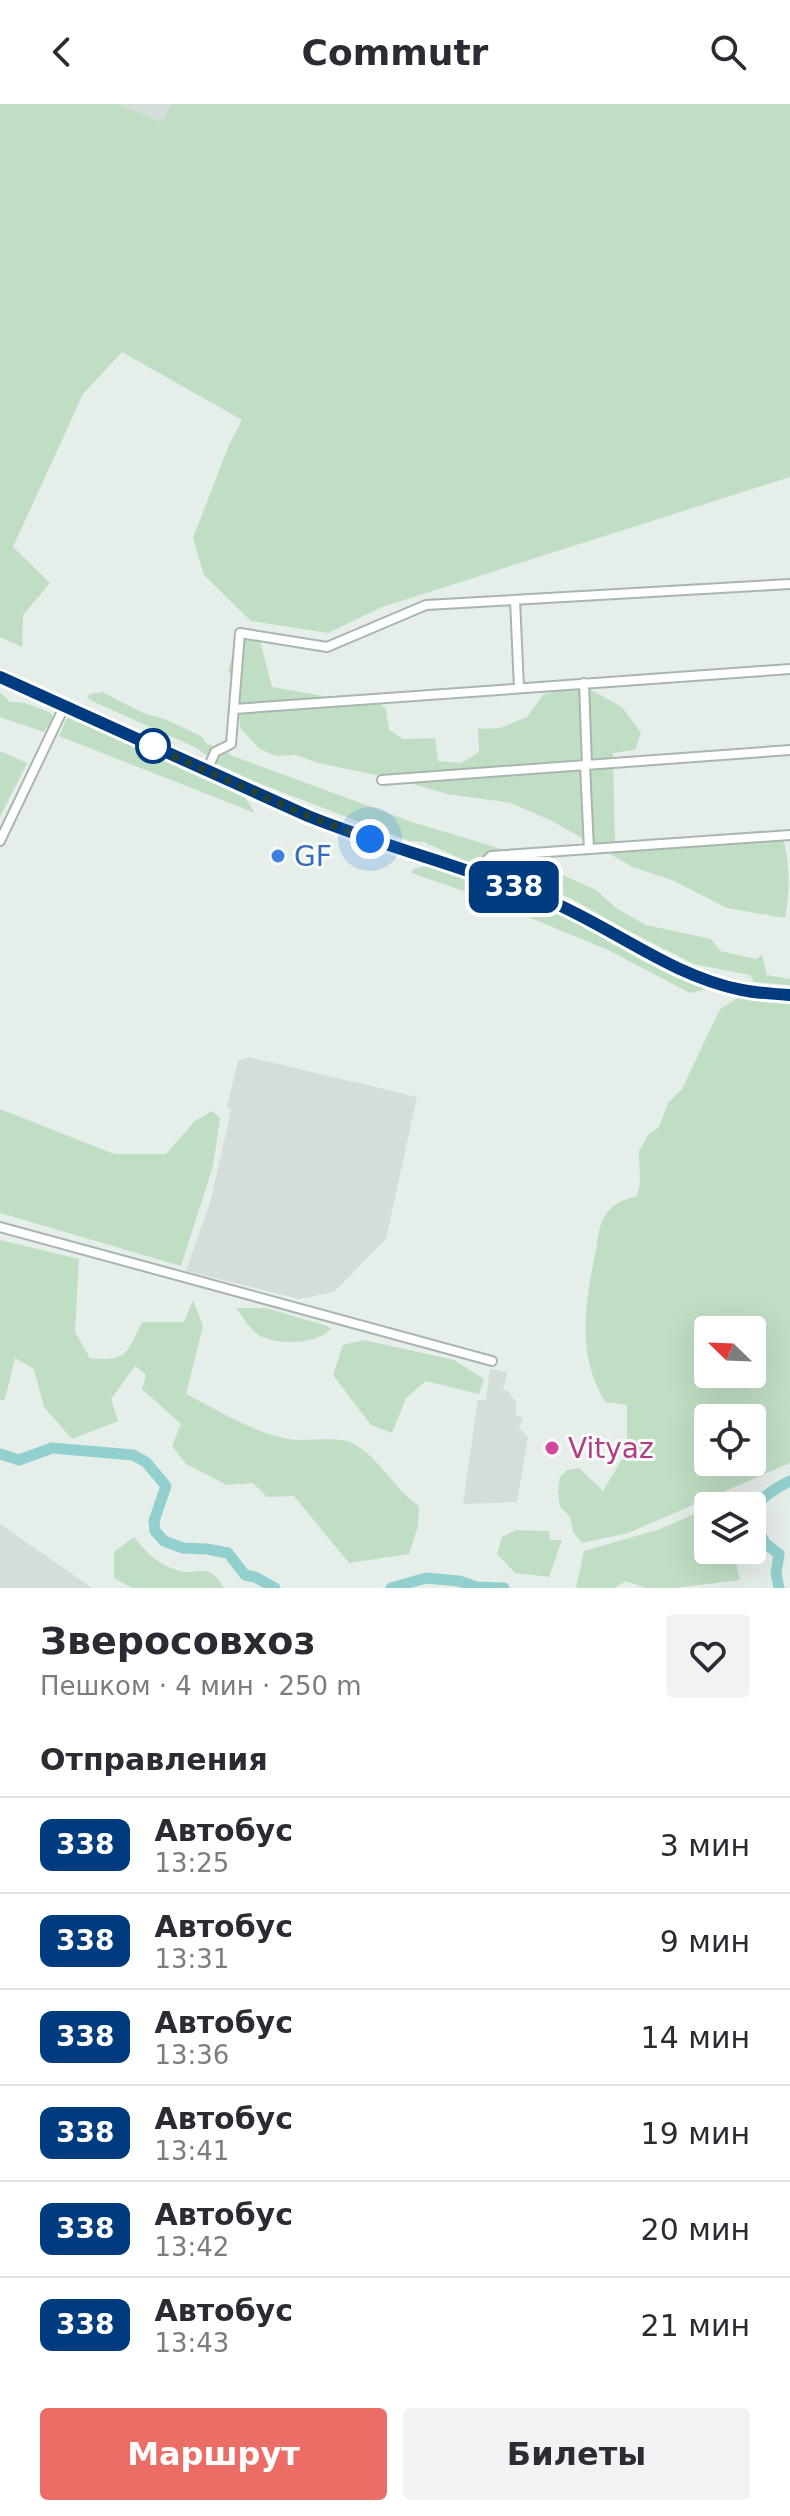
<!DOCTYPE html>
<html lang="ru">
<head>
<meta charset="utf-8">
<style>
	:root { --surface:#fff; --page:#f2f2f3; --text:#2b2b33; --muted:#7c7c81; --line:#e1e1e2; --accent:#ec6d66 }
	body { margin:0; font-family:"DejaVu Sans",sans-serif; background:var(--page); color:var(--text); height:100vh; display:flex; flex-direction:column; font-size:30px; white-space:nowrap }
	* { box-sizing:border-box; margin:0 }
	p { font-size:26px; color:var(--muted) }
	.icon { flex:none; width:44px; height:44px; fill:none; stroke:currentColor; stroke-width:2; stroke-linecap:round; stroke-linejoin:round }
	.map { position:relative; height:1484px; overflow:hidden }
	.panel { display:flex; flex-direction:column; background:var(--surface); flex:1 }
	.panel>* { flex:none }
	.badge { padding:0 16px; border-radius:12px; font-size:28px; line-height:52px }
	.needle { width:52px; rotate:293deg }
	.tools { position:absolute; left:694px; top:1212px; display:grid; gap:16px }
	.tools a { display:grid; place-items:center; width:72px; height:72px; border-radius:8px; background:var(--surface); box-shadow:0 8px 32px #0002; font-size:40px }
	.you { position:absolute; width:40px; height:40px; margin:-20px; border:6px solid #fff; border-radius:50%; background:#1a73e8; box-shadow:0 0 0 12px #1a73e833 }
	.map>.badge { position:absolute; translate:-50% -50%; box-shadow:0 0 0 4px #fff }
	h2 { padding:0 40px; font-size:30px; line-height:72px }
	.round { display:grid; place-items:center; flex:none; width:84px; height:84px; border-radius:8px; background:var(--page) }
	.summary { display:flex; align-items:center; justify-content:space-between; height:136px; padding:0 40px }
	h1 { font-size:38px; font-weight:700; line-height:60px }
	.cta { display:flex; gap:16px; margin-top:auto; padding:16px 40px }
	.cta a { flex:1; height:92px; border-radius:8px; background:var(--accent); color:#fff; font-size:32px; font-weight:700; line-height:92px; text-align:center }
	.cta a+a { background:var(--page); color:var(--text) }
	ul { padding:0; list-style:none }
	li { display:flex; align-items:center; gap:24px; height:96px; padding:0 40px; border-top:2px solid var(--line) }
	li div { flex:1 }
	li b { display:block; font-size:30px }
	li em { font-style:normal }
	li .badge { min-width:88px; font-weight:700; text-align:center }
	header { display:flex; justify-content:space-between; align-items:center; height:104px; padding:0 40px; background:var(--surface); font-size:36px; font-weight:700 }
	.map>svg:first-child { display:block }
	.built { fill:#d4ded8 }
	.green { fill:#c0dec3; fill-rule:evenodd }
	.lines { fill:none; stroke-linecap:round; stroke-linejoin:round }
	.river { stroke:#91d0ce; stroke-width:11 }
	.minor-casing { stroke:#a8b6af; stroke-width:12 }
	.secondary-casing { stroke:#a5baaf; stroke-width:15 }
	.minor { stroke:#fff; stroke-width:8 }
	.secondary { stroke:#fff; stroke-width:11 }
	.line-casing { stroke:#fff; stroke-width:18 }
	.line { stroke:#003b80; stroke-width:12 }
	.walk { stroke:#254034; stroke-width:8; stroke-dasharray:0 14.4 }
	.stop-dot { fill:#fff; stroke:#003b80; stroke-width:4 }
	.shop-dot { fill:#3f7fe0; stroke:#f7fbf8; stroke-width:3 }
	.hotel-dot { fill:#d1479c; stroke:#f7fbf8; stroke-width:3 }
	.labels { text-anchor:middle; stroke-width:6; stroke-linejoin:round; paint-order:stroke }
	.shop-label { font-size:28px; fill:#366cbe; stroke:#f7fbf8; text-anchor:start }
	.hotel-label { font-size:28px; fill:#b23c85; stroke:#f7fbf8; text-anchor:start }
</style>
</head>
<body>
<header><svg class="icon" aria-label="back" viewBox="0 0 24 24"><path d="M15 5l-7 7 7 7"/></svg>Commutr<svg class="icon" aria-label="search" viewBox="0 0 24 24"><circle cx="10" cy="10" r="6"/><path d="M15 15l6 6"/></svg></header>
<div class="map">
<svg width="790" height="1484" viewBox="0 0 790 1484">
	<rect width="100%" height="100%" fill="#e6eee9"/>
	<path class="built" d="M118,0h54l-11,18z
		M249,953l168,40 -31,142 -52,53 -35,7 -113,-28 25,-72 20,-88 -4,-4 11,-46z
		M490,1265l17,3 -4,18 6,2 7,11v12l7,2 -4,11 9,9 -11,65 -54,2 15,-104h8z
		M0,1420l85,59 7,5h-92z"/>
	<path class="green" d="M0,0h118l43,18 11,-18h618v373l-408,130 -54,26 -77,-12 -47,-46 -11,-37 36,-93 13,-25 -120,-68 -39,42 -70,153 37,36 -27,32 -1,32 -22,-10z
		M246,536l14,1 12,46 74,13 23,-5 17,14 3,21 14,9 32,-1 3,23 23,2 18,-11 -1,-23 22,-1 27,-11 16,-22 23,-7 23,1 33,18 19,26 -6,17 -22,3 2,93 168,-8c7,27 7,53 2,80l-58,-10 -53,-27 -41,-14 -81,-46 -41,-18 -63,-9 -57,-16 -73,-15 -22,-8 -20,1 -16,-7 -20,-21 -3,-44 -9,-13 4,-13z
		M0,588l10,10 15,1 26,10 2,5 -9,14 -44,-15z
		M102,588l41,21 24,7 34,16 6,8 14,4 9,7 182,67 100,30 84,38 20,18 30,17 65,14 9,12 36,8 6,-4 5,20 23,4v6l-36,-3 -4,-7 -56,-11 -71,-36 -51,-29 -69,-29 -33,-7 -46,-21 -15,-1 -153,-59 -39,-18 -20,-16 -105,-47 -5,-4 3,-3z
		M70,607l175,86 10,16 -196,-77z
		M0,647l27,12 -27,54z
		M432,761c45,15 89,30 132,50 46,22 91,45 138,66l5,8 -17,4 -82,-43 -125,-52 -71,-25 1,-4z
		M738,894l52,3v462l-162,70 -46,10 -9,-11 -3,-16 -10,-9 -2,-16 2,-14 7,-7 12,-2 24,23 24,-40v-46l-22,-3c-29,-49 -20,-99 -9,-152 2,-11 3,-27 10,-36 9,-12 17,-14 31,-18l3,-13 -1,-32 9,-16 11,-8 9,-24 14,-14 38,-80zM708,1226h44v44h-44zM708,1314h44v44h-44z
		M0,1005l114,45h52l29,-33 17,-10 8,7 -7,48 -32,100 -181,-53z
		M0,1136l79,19 -4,73 15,26c37,4 37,-5 52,-36h42l9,-22 10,26 -17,68c30,15 69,40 103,45 18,3 52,-4 67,6 25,16 39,44 63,61l-1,20 -9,28 -60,9 -55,-67 -27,1 -14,-14 -26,2 -41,-21 -14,-18 9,-22 -39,-35 4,-14 -11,-9 -24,33 7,22 -46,18 -28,-32 -10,-38 -19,-11 -10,41 -5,2z
		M236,1204h30l61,18 4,3c-15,16 -56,17 -74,5 -8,-6 -15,-19 -21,-26z
		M364,1236l90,20 30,19 -5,15 -53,-13 -20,17 -14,35 -21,-8 -38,-50 10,-30z
		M708,1404v42h25l7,30 -66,8h-29l-19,-7 -12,7h-38l8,-37 76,-22z
		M516,1426l33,1 1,9h12l-13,37 -34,-4 -18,-19 5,-17z
		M134,1433c12,16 26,29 46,34 21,5 27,-11 44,17h-92l-18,-10v-26z"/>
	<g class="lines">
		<path class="river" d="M0,1350l19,6 33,-12 81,7 13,7 20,24 -12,35 1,10 9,10 19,7 24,1 21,4 17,22 10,2 20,11
			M391,1484l35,-10 33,3 18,6 27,1
			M779,1484l-3,-15 3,-19 -14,-11 -13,-25c6,-20 20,-28 38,-37"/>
		<defs>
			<path id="minor" d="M515,496l4,88
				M584,579l3,82
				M234,605l556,-40
				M585,661l4,84
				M207,667l8,-19 16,-8 9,-111 87,14 99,-42 364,-21
				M382,676l408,-30
				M0,737l65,-136
				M474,769l17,-17 299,-21
				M0,1123l492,134"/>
			<path id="secondary" d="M0,573l308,139c77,31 158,51 235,82 67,27 127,78 199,92 15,3 32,4 48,4"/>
		</defs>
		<use href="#minor" class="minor-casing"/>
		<use href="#secondary" class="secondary-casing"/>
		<use href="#minor" class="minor"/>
		<use href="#secondary" class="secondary"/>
	</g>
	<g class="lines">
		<defs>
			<path id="line" d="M0,573l308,139c77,31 158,51 235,82 67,27 127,78 199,92 15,3 32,4 48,5"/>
		</defs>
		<use href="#line" class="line-casing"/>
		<use href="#line" class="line"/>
		<path class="walk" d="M153,642h-2l157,70 62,23"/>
	</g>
	<circle class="stop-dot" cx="153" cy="642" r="16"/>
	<circle class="shop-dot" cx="278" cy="752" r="8"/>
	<circle class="hotel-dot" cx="552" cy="1344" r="8"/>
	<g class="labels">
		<g class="shop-label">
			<text x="294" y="762">GF</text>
		</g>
		<g class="hotel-label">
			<text x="568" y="1354">Vityaz</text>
		</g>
	</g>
</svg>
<div class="tools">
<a><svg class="needle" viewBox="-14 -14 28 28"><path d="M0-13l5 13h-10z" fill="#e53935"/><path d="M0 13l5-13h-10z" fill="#7c7c81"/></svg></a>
<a><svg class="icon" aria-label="locate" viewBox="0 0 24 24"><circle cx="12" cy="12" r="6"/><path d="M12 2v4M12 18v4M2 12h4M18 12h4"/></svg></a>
<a><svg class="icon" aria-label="layers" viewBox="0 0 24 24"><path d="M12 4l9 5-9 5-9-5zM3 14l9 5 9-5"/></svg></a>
</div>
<div class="you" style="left:370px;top:735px"></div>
<b class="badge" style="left:514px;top:783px;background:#003b80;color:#fff">338</b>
</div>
<section class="panel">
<div class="summary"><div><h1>Зверосовхоз</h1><p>Пешком · 4 мин · 250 m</p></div><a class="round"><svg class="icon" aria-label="heart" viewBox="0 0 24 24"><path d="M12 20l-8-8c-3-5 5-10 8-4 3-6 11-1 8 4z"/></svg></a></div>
<h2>Отправления</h2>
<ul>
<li><span class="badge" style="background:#003b80;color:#fff">338</span><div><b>Автобус</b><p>13:25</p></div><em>3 мин</em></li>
<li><span class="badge" style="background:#003b80;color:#fff">338</span><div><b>Автобус</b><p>13:31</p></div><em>9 мин</em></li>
<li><span class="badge" style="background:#003b80;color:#fff">338</span><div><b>Автобус</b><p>13:36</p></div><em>14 мин</em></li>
<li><span class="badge" style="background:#003b80;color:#fff">338</span><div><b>Автобус</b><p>13:41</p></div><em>19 мин</em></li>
<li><span class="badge" style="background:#003b80;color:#fff">338</span><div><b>Автобус</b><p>13:42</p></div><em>20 мин</em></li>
<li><span class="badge" style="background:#003b80;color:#fff">338</span><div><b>Автобус</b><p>13:43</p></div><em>21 мин</em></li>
</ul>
<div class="cta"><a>Маршрут</a><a>Билеты</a></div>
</section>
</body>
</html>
